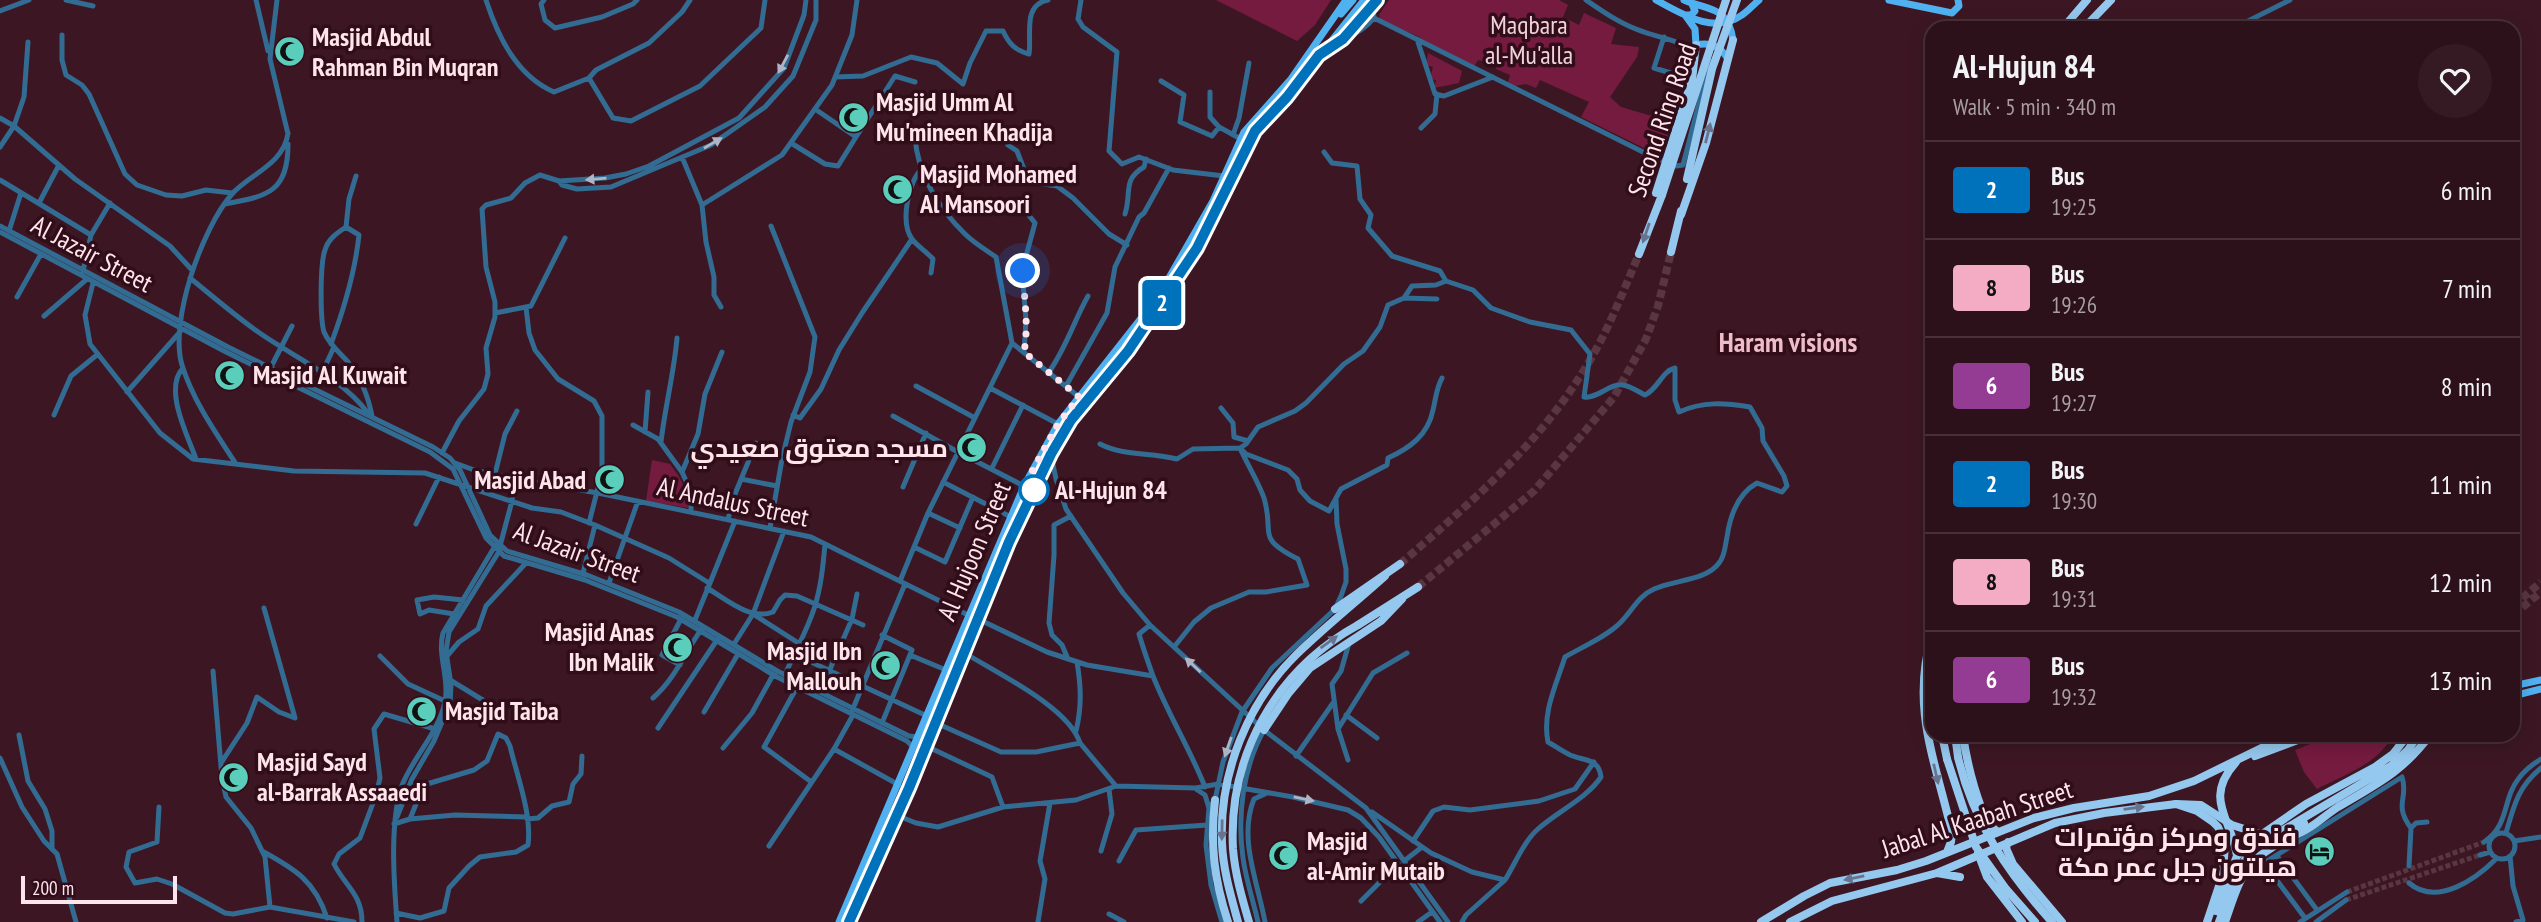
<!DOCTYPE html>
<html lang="en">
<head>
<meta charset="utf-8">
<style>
	:root { --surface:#2d111a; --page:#351a23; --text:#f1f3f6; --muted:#a79da2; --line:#483139 }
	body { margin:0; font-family:"PT Sans Narrow",Cairo,sans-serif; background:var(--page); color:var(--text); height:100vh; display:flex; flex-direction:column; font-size:26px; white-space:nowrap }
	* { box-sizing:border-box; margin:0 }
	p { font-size:23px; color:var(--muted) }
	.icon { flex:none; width:38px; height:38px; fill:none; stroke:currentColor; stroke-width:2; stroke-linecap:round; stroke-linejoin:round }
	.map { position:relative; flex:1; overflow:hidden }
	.drawer { position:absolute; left:1925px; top:21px; width:595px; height:721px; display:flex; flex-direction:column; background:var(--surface); border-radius:21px; box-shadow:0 4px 18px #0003,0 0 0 2px var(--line) }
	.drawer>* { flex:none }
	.badge { padding:0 14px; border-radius:5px; font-size:24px; line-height:46px }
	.scale { position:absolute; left:21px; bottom:18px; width:156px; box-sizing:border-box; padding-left:7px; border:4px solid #ffe5eb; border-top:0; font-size:19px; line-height:24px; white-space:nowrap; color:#ffe5eb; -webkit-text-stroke:5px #310d1a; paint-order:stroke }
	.you { position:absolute; width:35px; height:35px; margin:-18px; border:5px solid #fff; border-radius:50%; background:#1a73e8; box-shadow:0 0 0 10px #1a73e833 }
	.map>.badge { position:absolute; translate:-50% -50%; box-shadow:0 0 0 4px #fff }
	.round { display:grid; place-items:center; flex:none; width:74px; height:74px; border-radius:37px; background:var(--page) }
	.headline { display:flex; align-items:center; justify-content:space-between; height:119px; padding:0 28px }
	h1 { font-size:33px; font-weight:700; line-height:52px }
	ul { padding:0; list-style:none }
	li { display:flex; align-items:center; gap:21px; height:98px; padding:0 28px; border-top:2px solid var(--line) }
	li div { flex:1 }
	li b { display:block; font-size:26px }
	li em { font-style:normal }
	li .badge { min-width:77px; font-weight:700; text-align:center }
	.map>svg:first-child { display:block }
	.green { fill:#761b40 }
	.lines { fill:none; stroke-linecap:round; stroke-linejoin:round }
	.minor-tunnel { stroke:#593641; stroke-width:5; stroke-dasharray:5 2.5; stroke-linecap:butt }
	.highway-tunnel { stroke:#593641; stroke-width:8; stroke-dasharray:8 4; stroke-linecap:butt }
	.minor { stroke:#336c92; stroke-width:5 }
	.major { stroke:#50b1f1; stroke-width:7 }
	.highway { stroke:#95c8ee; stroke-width:8 }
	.highway-bridge { stroke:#95c8ee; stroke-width:8 }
	.oneway { fill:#adb5c7 }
	.oneway2 { fill:#68748f }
	.line-casing { stroke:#fff; stroke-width:16 }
	.line { stroke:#0072bc; stroke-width:10 }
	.walk { stroke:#ffe5eb; stroke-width:7; stroke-dasharray:0 12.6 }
	.stop-dot { fill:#fff; stroke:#0072bc; stroke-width:3.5 }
	.labels { text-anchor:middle; stroke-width:7; stroke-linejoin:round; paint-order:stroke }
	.park-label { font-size:26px; fill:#edd2d9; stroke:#310d1a }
	.poi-label { font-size:26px; font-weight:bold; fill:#ffe5eb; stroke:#310d1a; text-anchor:start }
	.street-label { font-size:26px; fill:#ffe5eb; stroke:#310d1a }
	.stop-label { font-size:26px; font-weight:bold; fill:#ffe5eb; stroke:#310d1a; text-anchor:start }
	.neighbourhood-label { font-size:28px; font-weight:bold; fill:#eebcc9; stroke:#310d1a }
</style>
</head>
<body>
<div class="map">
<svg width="2541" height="922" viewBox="0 0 2541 922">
	<rect width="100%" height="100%" fill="#3c1723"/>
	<path class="green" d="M1216,0h115l-16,25 -18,16z
		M1389,0h170l9,5 -5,12 16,8 5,-12 32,15 -5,16 28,3 -2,10 -27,40 11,10 51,15 -9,29 -7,3 -75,-37 8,-15 -49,-22 -4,8 -10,-4 -11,2 -7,-4 2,-7 -14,-6 1,-4 -19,-5 -4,7 -55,-26 1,-4 -39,-16 -2,-6z
		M1428,53l34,18 -3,12 -25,5 2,-8 -6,-1 3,-12 -7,-2z
		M652,460l18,4c11,15 18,25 18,44l-42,-7z
		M2333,735h49l9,2c-12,27 -50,39 -74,52l-13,-17 -9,-22z"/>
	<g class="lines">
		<path class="minor-tunnel" d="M2347,892l137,-50
			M2346,900l134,-45"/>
		<path class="highway-tunnel" d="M1932,414l-5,104 5,80
			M1400,564c68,-59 136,-116 184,-194 23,-36 38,-76 55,-116
			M1418,587l116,-96 80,-94 32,-58 12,-33 13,-54
			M2513,606l28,-24
			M2513,615l28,-23"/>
		<path class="minor" d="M66,0l27,6
			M256,0l12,51
			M277,0l-7,59 18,75
			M486,0c12,37 31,76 68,92l35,-14 7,-8 53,-27 33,-31 8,-12
			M544,0l-3,4 4,16 10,8 47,-11 31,-13 4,-4
			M1081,0l-3,19 5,8 34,25 -8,99 13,13 17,-7 34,13 51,6
			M1586,0c19,13 36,25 58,32 16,6 32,7 47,17l5,-4
			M0,11l29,-11
			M1374,18l271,135 31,13 7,-1 27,-104
			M2234,28l56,-28
			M62,35v25l4,15 16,10 7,9 36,80 12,11 29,10 16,1 24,-6 26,3
			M1664,37l-10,31 30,9 7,-28
			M1346,38c12,-5 20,-10 28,-20l-1,-11
			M1417,39l18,55 9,2 49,-19
			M835,77l28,-1 48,-19 26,6 26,21 7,-21 16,-32h17c6,13 12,19 26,23 3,-19 -7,-49 19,-54
			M589,78l24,40 18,3 69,-35 61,-58 4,-28
			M1161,81l23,14 -4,27 32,14 7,-9 22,12
			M1210,92v25l9,10
			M0,118l14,8 61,53 95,67 22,24
			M1421,128l14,-14 2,-20
			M1233,135l6,-17 10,-55
			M856,137l39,-61 20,6
			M791,143l34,21 13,2 18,-29 -41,-28
			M1008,145l9,6 8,21 12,11 20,3 16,12 36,36 18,11
			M0,147l14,-21 10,-29 4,-55
			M1324,152l8,11 25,3 3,33 11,16 -3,13 24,28 48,15 6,10
			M682,157l20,48 4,37 8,35v18l7,12
			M922,169c-14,12 -22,54 -10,70 5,7 15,13 21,20l-2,14
			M356,176l-7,23 -3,28c-9,6 -18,12 -21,23 -5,13 -5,69 -1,82 5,12 15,20 24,30 13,16 20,33 24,54
			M0,180l91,55
			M559,181l3,4 15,4 34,-2 100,-42 54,-38 28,-31 23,-56v-20
			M39,203l20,-38
			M225,204c42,-8 63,-11 63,-60
			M702,205l80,-50 50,-70 20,-50 5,-35
			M1125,214c7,-22 -3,-34 19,-47l2,-8
			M0,226l228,121 205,100 17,11 10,12 30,65 17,16 80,24 92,37 100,60 130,64 9,1
			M9,231l12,-38
			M0,232l226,120 204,100 23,17 33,69 18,18 81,24 92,37 100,60 130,64 7,7
			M83,271l8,-36 19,-32
			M190,278c21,17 42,35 64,51 38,28 85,46 114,84
			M93,283l-8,32 5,29 70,89 33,26 101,12 131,2 107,35 29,4 34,13 74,33 40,25
			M17,297l24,-43
			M1404,298l33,1
			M526,307l3,26 6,17 23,29 36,22 8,15v56l-13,51
			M495,313l36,-7 34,-68
			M44,316l43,-37
			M1012,343l67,54
			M331,344c13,-35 24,-72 28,-109l-13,-8
			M1024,352l2,-32 -4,-49 13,-48 -8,-10
			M271,367l21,-41
			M183,368c-20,21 5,68 13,91
			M1049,372c17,-24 25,-51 39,-76
			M322,373l12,-26
			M916,386l59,32
			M1066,386l41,-73 8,-46 24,-50 5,-4 25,-45
			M990,388l68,36
			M127,392l53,-60
			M1221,408l12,15 1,14 14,4
			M54,415l17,-39 27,-22
			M793,415l7,3 21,-29 18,-39 23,-37 50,-74
			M893,416l65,36 66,34
			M633,425l25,14 24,33 9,20v19
			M645,432l3,-40
			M661,442c4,-35 13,-69 16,-104
			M1100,444c23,12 50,8 77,15l16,-10 47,-1 6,-4 12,-17 37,-16 11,-8 38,-39 19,-13 17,-24 8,-22 16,-7 8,-12 24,-1 10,-4 27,9 18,18 39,14 41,8 19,24 -6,43c14,2 25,-14 39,-12 7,1 16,7 22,10 13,-6 17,-24 30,-27v32l4,12c24,-11 46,-9 71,-5l12,21 1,13 21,35 3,10 -5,6 -25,-9c-20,11 -27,33 -30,54 -2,9 -2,19 -8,26 -13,18 -46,17 -65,26 -16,7 -22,22 -34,34 -14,14 -38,24 -55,34 -9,28 -23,56 -17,85 7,4 14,9 22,13 14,6 29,3 31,22 -14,21 -44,35 -63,52 -14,12 -23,35 -33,51
			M1242,450l4,4 42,16 9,9 3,11 10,11 19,10 6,-11
			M442,453l17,-32 25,-32 4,-15 -2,-26 9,-31v-15l-9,-35 -4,-58 4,-4 25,-7 14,-15 15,-8 19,6 46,-3 21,-4 23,-8 90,-48 45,-50 20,-53 2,-15
			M1051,455l5,24 10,30 57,84 27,32 114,105 102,78 82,114
			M455,463l19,7 40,9 84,14 213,44 157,78
			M236,464c-20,-31 -43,-63 -54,-99 -13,-43 20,-137 50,-171 18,-20 52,-30 56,-61
			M992,468l31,-63
			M682,472l16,-38 7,-40 17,-42
			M495,474l10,-40 12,-23
			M741,479l36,7
			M943,482l68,35
			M903,487l23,-54
			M928,513l32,15
			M728,519l7,-25 21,-51
			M416,524l23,-47
			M770,528l12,-69 9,-37 19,-50 5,-35 -44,-111
			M500,546l12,-45 2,-22
			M914,547l31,15 28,-65
			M583,573l12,-48
			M900,581l28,-68 84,-170 -16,-86c-10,-7 -22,-14 -31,-23 -26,-25 -48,-61 -50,-97
			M609,583l29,-82
			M707,588c19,11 43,33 66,24l7,-12 5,-5 12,1 66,29
			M454,614l-25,-4 -9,4 -3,-14 17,-3 29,3
			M756,616l44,28
			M976,618l71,34 40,13 66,11
			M695,620l40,-99
			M1150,625l-11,9c4,14 9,28 14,42 15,38 37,73 52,111
			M734,644l19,-30 31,-83
			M1174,647l20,-25 17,-14 38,-16h17l41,-7 -9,-26c-43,-22 -23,-24 -34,-61 -6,-17 -17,-34 -24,-50
			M963,652c32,20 106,55 117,91
			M796,655l131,61
			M910,655l36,15
			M380,656l28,28 37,17
			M447,656l12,-14 19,-13 8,-23 40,-43
			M1068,659l-6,-14 -10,-10 -3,-12 5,-68v-30l17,-9
			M680,665l-18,-10 19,-36
			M213,671l9,107 4,19 25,31 14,29 5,50
			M785,675c9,-22 21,-42 29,-66 7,-21 9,-43 11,-65
			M450,680l36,22
			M797,687l-33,60 46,34
			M820,692l32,-73 5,-25
			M653,698c23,-20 31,-45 48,-68
			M852,711l53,-127
			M704,712l34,-58
			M1346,715l31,23
			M882,723l30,-73 -30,-15
			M936,723l65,29h35l44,-9 36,43
			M658,728l59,-88
			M1338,729l35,-56 34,-20
			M1076,731c6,-25 5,-45 1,-69
			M19,735l9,46 17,28 7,22v18
			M926,746l66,31 11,30
			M723,748l29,-35 21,-38
			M834,749l65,36
			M1296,756l37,-53
			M0,758l22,49 22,34 13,13 19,68
			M1348,760l-10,-31 -6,-45 9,-13 8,-28
			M221,763l26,-40 10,-26 22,15 16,6 -31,-110
			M2402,777c7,21 -9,27 9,51l5,-5 11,-1
			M1196,789l9,6 4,13 -3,37 5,40 11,37
			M377,790l20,12
			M159,807l-2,35 -28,10 -3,15 9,16 22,-4 15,5 53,29 8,1 37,-7 84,15
			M1209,808l6,-8 8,-38 19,-50 30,-44 63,-59 6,-13 5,-14v-13l-9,-45 -1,-26 5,-9 46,-24 1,-7c22,-10 40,-23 45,-48 3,-12 3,-21 9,-32
			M1372,812l59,41 41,19 33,8 -39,35 -4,7
			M896,815l20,8 22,4 65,-20 73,-7 40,-14 80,2 22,-4 75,13 55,13 13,8 18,19 61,85
			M397,817l15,-38 22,-38 16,-38 1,-18 -5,-34 3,-19 51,-82
			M410,819l45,-4 72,2
			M527,819l11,-1 14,-12 17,-4 4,-18 8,-10 1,-18
			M394,824l16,-5 8,-20 9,-15 47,-14 13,-9 11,-27 8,4 4,8c7,30 22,68 18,99l-12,7 -36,5 -11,9 -20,22 -5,23 -24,7 -24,-5
			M2489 846a13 13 0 1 1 26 0a13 13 0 1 1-26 0Z
			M2506,833c8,-28 12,-46 35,-65
			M1413,841l20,-30 11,-4 26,3 69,-9 36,-12 19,-27
			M2514,841l27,-4
			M2484,842c26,-17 18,-43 35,-64 6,-8 14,-14 22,-19
			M769,846l65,-97 19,-34
			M262,851c33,18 53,30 65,67
			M1101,851l11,-37 -3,-25
			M2480,855l10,-3
			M2277,856l40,54
			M2510,856l3,30 10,34 -7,2
			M1119,861l17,-31 71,-5
			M1404,861l18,-14
			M2409,866l2,-38
			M2409,883c28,24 67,-4 88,-25
			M1361,901l36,-36
			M1109,914l15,8
			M2305,918l-41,-55 138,-86
			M362,922c0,-28 -17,-36 -28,-58l5,-10 21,-16 16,-43 4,-17 -6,-49 10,-15 51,15
			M397,922c-3,-39 -8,-104 6,-139 12,-28 35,-50 42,-81 5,-23 -8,-46 -2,-69l52,-87
			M1038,922l7,-43 -5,-18 10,-58
			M1258,922c-5,-22 -12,-42 -15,-64 -6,-42 0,-91 21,-128
			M1265,922c-7,-39 -27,-84 -11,-123l13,-6
			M1418,922l14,-10
			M2300,922l47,-30
			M2316,922l30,-22"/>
		<path class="major" d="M1656,0c26,14 58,35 86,15 6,-4 11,-10 17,-15
			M1684,0c26,11 44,6 49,40
			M1889,0l63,13 7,-7 -1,-6
			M1692,4l3,7 -4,4h-6l10,14 1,16c15,-3 24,1 32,14
			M1341,14l12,-14
			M1325,51l18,-12 34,-39
			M2513,686l28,-6
			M2513,696l28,-7
			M839,922l185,-436 34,-62 92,-117 16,-24 47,-82 31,-69 47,-53 55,-79
			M849,922l60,-134 99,-246 43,-88 20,-34 57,-69 69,-103 58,-117 32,-34 77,-97"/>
		<path class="highway" d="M2063,28l24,-28
			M2084,28l27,-28
			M1692,80l4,-35
			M1681,215l25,-72 27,-103
			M1671,252l10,-41
			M1639,254l23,-59
			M1335,609l65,-45
			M1358,625l60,-38
			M1932,635c-22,73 4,127 20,198l-1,9 -4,10
			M1264,730l24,-36 22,-26 71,-47 21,-22
			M1942,735l5,24
			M1955,735l3,22
			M1963,735c3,22 16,86 35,97
			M2255,756l56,-21
			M2236,762c-33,37 -5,55 1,94
			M1215,800c-5,45 -1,79 13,122
			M2008,842l-2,6 7,16 49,58
			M1937,873l23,4
			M2216,911l21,-55 18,-17 51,-35 69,-37 18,-13 15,-19
			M1761,922l43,-26 26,-13 67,-13 29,-9 108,-43 40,-10 75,-12 45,-15 94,-46
			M1790,922l42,-21 105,-28 118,-50 49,-10 72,-9 21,7 16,11 5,5 7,16 -2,31 -16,48
			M2219,922l21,-55 13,-19 138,-82 17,-16 10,-15
			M2225,922c7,-19 13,-43 27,-59 14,-15 37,-24 55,-34 11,-6 20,-15 31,-22 37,-22 66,-36 92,-72"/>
		<path class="highway-bridge" d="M1687,179l25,-110 25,-69
			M1656,193l36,-113
			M1662,195l64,-195
			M1958,757c15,65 50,116 94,165
			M1947,759l29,88 30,42 29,33
			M2176,804l25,1 31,20 31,10 19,-1 22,-11
			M1978,853l9,24 35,45
			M1238,922c-7,-26 -15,-52 -16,-79 -3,-69 25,-140 75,-189 28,-27 59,-52 88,-78
			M1249,922c-7,-24 -14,-48 -16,-73 -5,-94 43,-179 125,-224"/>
	</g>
	<defs><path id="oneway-solid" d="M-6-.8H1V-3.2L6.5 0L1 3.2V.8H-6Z" transform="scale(1.75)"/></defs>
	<g class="oneway">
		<use href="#oneway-solid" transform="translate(783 64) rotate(118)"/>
		<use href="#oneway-solid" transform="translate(713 143) rotate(-30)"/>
		<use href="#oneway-solid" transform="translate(596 179) rotate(175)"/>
		<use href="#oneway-solid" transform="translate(1193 665) rotate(-137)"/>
		<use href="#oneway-solid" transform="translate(1228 747) rotate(109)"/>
		<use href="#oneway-solid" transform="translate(1304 799) rotate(12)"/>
	</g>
	<g class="oneway2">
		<use href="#oneway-solid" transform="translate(1708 133) rotate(-76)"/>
		<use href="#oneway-solid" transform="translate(1646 233) rotate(109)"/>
		<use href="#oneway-solid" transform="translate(1329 642) rotate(-36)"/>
		<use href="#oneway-solid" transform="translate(1936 774) rotate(77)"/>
		<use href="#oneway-solid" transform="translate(2134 808) rotate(-8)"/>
		<use href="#oneway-solid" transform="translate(1222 830) rotate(91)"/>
		<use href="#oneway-solid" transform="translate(1854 878) rotate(168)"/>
	</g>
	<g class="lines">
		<defs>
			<path id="line" d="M849,922l60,-134 100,-246 42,-88 20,-34 57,-69 69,-103 58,-117 32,-34 32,-42 24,-16 34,-39"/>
		</defs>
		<use href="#line" class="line-casing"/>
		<use href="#line" class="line"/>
		<path class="walk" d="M1023,271c1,28 6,54 1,81l55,45 -21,27 -34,62 10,4"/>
	</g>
	<defs>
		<symbol id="mosque-disc" viewBox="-11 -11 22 22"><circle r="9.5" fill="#5bcebb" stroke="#310d1a"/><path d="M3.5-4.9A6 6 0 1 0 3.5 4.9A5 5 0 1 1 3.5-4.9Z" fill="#111"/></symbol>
		<symbol id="hotel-disc" viewBox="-11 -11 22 22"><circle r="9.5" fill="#5bcebb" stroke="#310d1a"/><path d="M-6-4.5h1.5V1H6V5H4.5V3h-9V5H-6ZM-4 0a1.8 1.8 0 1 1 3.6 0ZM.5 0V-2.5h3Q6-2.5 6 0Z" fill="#111"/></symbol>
	</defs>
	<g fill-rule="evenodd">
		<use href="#mosque-disc" x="272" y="34" width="35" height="35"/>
		<use href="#mosque-disc" x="836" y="100" width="35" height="35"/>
		<use href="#mosque-disc" x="880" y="172" width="35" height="35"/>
		<use href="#mosque-disc" x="212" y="358" width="35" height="35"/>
		<use href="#mosque-disc" x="954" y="430" width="35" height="35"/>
		<use href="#mosque-disc" x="592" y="462" width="35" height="35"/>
		<use href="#mosque-disc" x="660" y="630" width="35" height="35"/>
		<use href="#mosque-disc" x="868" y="648" width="35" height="35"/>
		<use href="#mosque-disc" x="404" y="694" width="35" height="35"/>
		<use href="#mosque-disc" x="216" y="760" width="35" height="35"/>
		<use href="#hotel-disc" x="2302" y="834" width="35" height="35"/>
		<use href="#mosque-disc" x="1266" y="838" width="35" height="35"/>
	</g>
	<circle class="stop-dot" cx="1034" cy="490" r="14"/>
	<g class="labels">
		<g class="park-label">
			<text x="1529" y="34">Maqbara<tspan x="1529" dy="30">al-Mu'alla</tspan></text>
		</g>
		<g class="poi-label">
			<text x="312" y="46">Masjid Abdul<tspan x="312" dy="30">Rahman Bin Muqran</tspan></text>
			<text x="876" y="111">Masjid Umm Al<tspan x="876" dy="30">Mu'mineen Khadija</tspan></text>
			<text x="920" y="183">Masjid Mohamed<tspan x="920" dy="30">Al Mansoori</tspan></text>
			<text x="253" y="384">Masjid Al Kuwait</text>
			<text x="948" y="457" text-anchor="end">مسجد معتوق صعيدي</text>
			<text x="586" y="489" text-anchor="end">Masjid Abad</text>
			<text x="654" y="641" text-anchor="end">Masjid Anas<tspan x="654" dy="30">Ibn Malik</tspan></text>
			<text x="862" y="660" text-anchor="end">Masjid Ibn<tspan x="862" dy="30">Mallouh</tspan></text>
			<text x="445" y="720">Masjid Taiba</text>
			<text x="257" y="771">Masjid Sayd<tspan x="257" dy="30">al-Barrak Assaaedi</tspan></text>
			<text x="2297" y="846" text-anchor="end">فندق ومركز مؤتمرات<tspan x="2297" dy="30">هيلتون جبل عمر مكة</tspan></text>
			<text x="1307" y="850">Masjid<tspan x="1307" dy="30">al-Amir Mutaib</tspan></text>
		</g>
		<g class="street-label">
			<text transform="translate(1662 120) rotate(-71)" y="9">Second Ring Road</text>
			<text transform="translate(92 254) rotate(28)" y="9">Al Jazair Street</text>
			<text transform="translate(733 502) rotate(12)" y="9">Al Andalus Street</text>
			<text transform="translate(974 551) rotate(-67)" y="9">Al Hujoon Street</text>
			<text transform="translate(577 552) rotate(20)" y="9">Al Jazair Street</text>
			<text transform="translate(1977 819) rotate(-18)" y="9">Jabal Al Kaabah Street</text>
		</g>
		<g class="stop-label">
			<text x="1055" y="499">Al-Hujun 84</text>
		</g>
		<g class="neighbourhood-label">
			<text x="1788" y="352">Haram visions</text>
		</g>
	</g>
</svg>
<div class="scale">200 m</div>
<div class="you" style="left:1023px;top:271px"></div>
<b class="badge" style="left:1162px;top:303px;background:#0072bc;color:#fff">2</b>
<section class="drawer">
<div class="headline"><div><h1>Al-Hujun 84</h1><p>Walk · 5 min · 340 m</p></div><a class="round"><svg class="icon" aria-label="heart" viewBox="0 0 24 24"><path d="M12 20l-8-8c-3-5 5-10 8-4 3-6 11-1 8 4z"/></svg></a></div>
<ul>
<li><span class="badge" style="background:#0072bc;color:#fff">2</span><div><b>Bus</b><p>19:25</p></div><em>6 min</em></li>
<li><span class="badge" style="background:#f4acc4;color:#111">8</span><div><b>Bus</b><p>19:26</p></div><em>7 min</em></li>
<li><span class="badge" style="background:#943c94;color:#fff">6</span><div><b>Bus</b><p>19:27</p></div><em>8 min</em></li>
<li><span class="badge" style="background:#0072bc;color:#fff">2</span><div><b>Bus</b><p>19:30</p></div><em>11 min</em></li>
<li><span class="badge" style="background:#f4acc4;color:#111">8</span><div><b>Bus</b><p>19:31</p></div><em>12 min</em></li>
<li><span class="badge" style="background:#943c94;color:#fff">6</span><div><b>Bus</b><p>19:32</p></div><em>13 min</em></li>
</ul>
</section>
</div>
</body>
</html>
